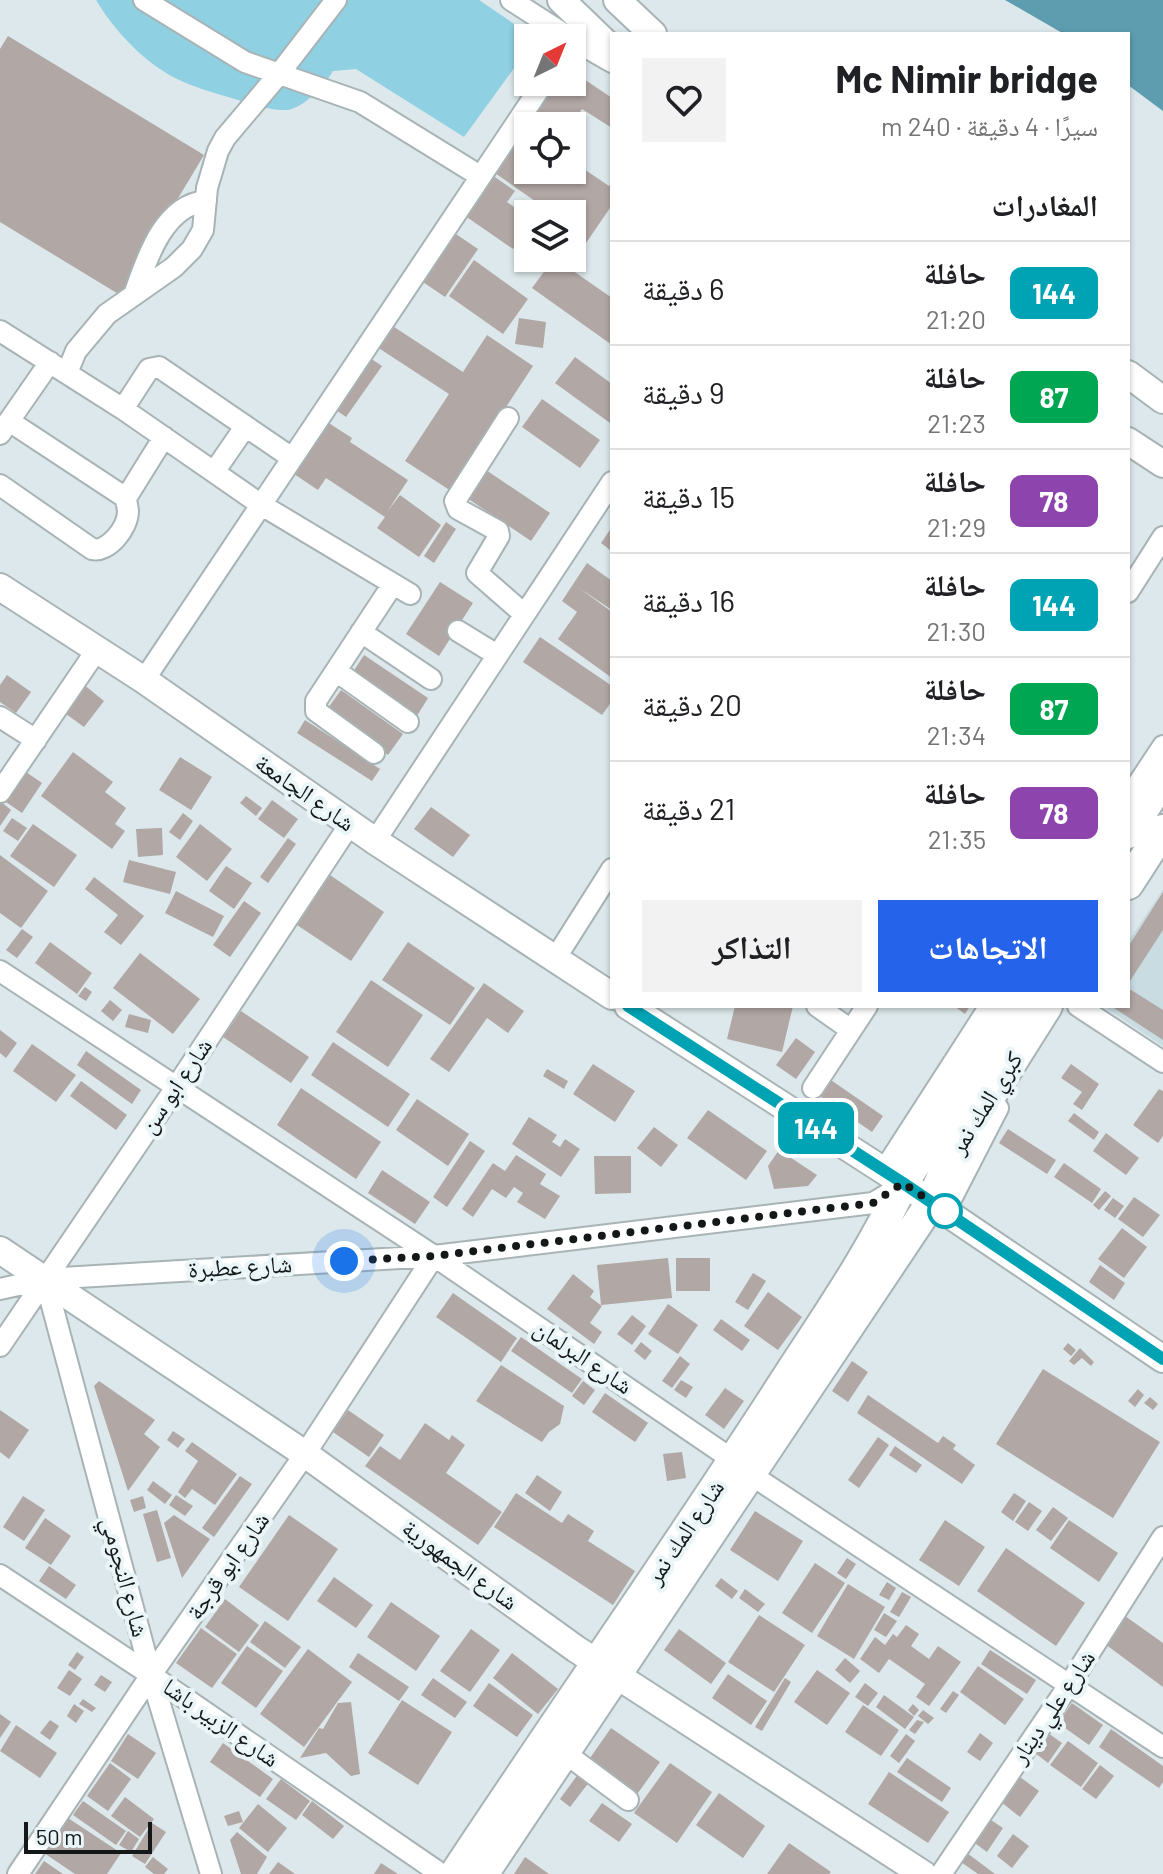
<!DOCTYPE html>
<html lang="ar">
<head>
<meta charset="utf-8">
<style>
	:root { --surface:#fff; --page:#f2f2f2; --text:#202124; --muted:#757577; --line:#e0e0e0; --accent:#2563eb }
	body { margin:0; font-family:Barlow,"Noto Naskh Arabic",sans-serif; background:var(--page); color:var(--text); direction:rtl; height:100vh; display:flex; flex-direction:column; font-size:30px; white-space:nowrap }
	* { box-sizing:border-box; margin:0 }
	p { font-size:26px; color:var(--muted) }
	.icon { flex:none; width:44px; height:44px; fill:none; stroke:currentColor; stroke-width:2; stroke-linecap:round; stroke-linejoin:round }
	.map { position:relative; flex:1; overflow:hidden; direction:ltr }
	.sheet { position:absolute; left:610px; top:32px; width:520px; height:976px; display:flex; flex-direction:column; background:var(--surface); border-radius:0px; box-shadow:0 2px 6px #0004; direction:rtl }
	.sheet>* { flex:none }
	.badge { padding:0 16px; border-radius:12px; font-size:28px; line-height:52px }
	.needle { width:52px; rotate:43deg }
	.controls { position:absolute; left:514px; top:24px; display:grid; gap:16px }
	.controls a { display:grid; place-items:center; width:72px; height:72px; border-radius:0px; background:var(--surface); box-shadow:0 2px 6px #0004; font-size:40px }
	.scale { position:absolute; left:24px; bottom:20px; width:128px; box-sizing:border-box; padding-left:8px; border:4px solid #141819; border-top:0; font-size:22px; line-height:28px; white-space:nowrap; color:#141819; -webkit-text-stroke:6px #eaf5f8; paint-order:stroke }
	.you { position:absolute; width:40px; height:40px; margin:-20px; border:6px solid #fff; border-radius:50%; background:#1a73e8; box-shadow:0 0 0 12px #1a73e833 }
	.map>.badge { position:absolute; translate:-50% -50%; box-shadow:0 0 0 4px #fff }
	h2 { padding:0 32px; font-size:30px; line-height:72px }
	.round { display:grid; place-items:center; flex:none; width:84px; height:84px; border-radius:0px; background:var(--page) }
	.overview { display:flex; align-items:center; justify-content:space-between; height:136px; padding:0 32px }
	h1 { font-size:38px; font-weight:700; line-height:60px }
	.button { display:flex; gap:16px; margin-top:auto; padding:16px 32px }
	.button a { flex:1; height:92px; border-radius:0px; background:var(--accent); color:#fff; font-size:32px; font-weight:700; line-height:92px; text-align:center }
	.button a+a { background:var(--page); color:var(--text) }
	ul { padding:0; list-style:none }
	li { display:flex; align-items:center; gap:24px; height:104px; padding:0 32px; border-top:2px solid var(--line) }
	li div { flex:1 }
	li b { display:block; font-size:30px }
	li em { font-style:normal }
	li .badge { min-width:88px; font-weight:700; text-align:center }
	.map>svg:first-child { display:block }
	.built { fill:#c8dce2 }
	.green { fill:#8fd0e2 }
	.water { fill:#5d9daf }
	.building { fill:#b1a7a4 }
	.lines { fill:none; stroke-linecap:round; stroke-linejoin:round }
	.minor-casing { stroke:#a8b3b6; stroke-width:24 }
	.major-casing { stroke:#a8b3b6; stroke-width:30 }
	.highway-casing { stroke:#a8b3b6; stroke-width:34 }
	.minor { stroke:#fff; stroke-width:20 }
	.major { stroke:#fff; stroke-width:26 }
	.highway { stroke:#fff; stroke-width:30 }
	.line-casing { stroke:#fff; stroke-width:18 }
	.line { stroke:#00a3b4; stroke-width:12 }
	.walk { stroke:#141819; stroke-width:8; stroke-dasharray:0 14.4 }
	.stop-dot { fill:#fff; stroke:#00a3b4; stroke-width:4 }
	.labels { text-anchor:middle; stroke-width:8; stroke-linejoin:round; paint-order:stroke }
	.street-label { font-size:24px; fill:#141819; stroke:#eaf5f8 }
</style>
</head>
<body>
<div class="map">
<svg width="1163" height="1874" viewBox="0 0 1163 1874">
	<rect width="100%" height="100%" fill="#dce8eb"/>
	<path class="built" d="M1163,889v157l-60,-40h25v-64z"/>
	<path class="green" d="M96,0h383l56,38h-7v11l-64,88 -108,-68 -23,2c-8,14 -29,37 -46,39 -14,1 -35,-6 -49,-10 -15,-5 -32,-9 -47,-15 -39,-14 -74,-50 -95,-85z"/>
	<path class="water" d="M1005,0h158v111l-35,-26v-51h-64z"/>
	<path class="building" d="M8,36l196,119 -84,140 -120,-73v-173z
		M572,71l40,27v30l-30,-19 -11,17h-43v44h44v-9l37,25 3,-4v23l-43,63 43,30v47l-80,-57 22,-30h18v-44h-27l3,-4 -56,-39 62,-89h18z
		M489,173l26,18 -8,11 21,15v10l-15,22 -52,-36z
		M450,230l28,19 -33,48 -28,-19z
		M474,260l54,39 -25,35 -54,-38z
		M519,318l27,4 -3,26 -28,-4z
		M388,323l75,49 24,-37 46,31 -82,125 -46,-30 44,-67 -75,-49z
		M367,356l15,10 -36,51 -14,-10z
		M575,357l37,27v36l-2,3 -55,-40z
		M542,399l58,41 -20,28 -58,-41z
		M324,420l28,18 -2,4 58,38 -21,32 13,-17 41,30 -22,32 -42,-29 8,-11 -59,-39 -8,12 -27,-18z
		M483,468l67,45 -19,28 -67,-45z
		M446,522l10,7 -22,34 -10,-7z
		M612,527v20l-2,3 -9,-7z
		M587,563l25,18v29l-33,-22 33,24v66l-54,-39 19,-27 -15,-11z
		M440,582l33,21 -34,53 -33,-22z
		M540,637l72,49v15l-10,14 -79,-53z
		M364,655l64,43 -13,21 -64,-44z
		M7,675l24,17 -15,21 -16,-11v-17z
		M83,684l21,17 -20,26 -22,-16z
		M341,690l62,44 -15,21 -62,-44z
		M305,720l75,49 -8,12 -75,-48z
		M73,752l40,30 -8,10 21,16 -11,16 10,7 -13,18 -71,-53z
		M180,757l32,20 -21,33 -32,-20z
		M23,770l19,13 -20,30 -19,-13z
		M246,796l16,12 -6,8 -16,-13z
		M272,800l26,19 -14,19 -26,-19z
		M0,801l11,9 -11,16z
		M431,807l39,28 -17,22 -39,-28z
		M183,813l10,8 -13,19 -11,-8z
		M12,818l15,10 -9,13 -15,-10z
		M33,824l44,31 -23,32 -44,-31z
		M200,824l32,25 -25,32 -31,-24z
		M162,828l1,27 -25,2 -2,-28z
		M288,838l8,6 -28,39 -8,-6z
		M0,855l48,36 -27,37 -21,-15z
		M129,860l47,12 -6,22 -47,-12z
		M226,866l26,17 -18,26 -25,-18z
		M330,875l54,37 -33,49 -54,-36z
		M94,877l50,39 -23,29 -17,-13 14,-17 -33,-26z
		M176,891l48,25 -11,21 -48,-24z
		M1163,892v38l-35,54v-37z
		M244,901l17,12 -31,44 -17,-12z
		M22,929l11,8 -16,21 -11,-8z
		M50,942l42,31 -15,21 -42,-31z
		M408,942l67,46 -25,37 -68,-45z
		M140,953l60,46 -27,35 -60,-46z
		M371,980l52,35 -35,52 -52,-35z
		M484,983l40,28 -16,22 -21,-15 -38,54 -19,-13z
		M85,987l7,5 -6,9 -8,-5z
		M1128,988l35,22v30l-52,-34h17z
		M110,1000l12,10 -9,11 -12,-10z
		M735,1006h58l-11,46 -55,-13z
		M954,1006h16l-5,8z
		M241,1011l68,46 -18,26 -68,-46z
		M129,1014l22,6 -3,13 -23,-6z
		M0,1030l17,13 -11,15 -6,-5z
		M796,1038l19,14 -19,27 -20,-14z
		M333,1042l77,52 -22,33 -77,-52z
		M32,1044l44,31 -20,27 -43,-31z
		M86,1051l55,39 -9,14 -55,-39z
		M593,1064l42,27 -20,31 -42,-28z
		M1071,1064l28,20 -17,26 -9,-6 9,-12 -21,-14z
		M547,1069l21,12 -4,8 -21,-13z
		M825,1076l58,40 -11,16 -58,-40z
		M81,1081l46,34 -11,15 -46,-34z
		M301,1088l80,54 -25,37 -79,-54z
		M1159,1089l4,2v45l-5,7 -25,-18z
		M417,1099l52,35 -21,32 -52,-36z
		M708,1110l59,41 -21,29 -59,-42z
		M1074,1113l25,19 -5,8 -26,-19z
		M529,1117l28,18 -5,7 8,5 5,-8 15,10 -19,28 -49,-33z
		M654,1127l24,18 -17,22 -24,-19z
		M1008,1129l48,31 -9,14 -48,-31z
		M1106,1133l33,25 -13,17 -33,-24z
		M470,1141l15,10 -38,56 -14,-10z
		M779,1150l38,25 -9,11 -34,3 -6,-23z
		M516,1155l30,19 -6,10 20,12 -15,23 -28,-17 6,-9 -9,-6 -8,11 -14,-9 -19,28 -11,-8 31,-46 12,8z
		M594,1156h37v37l-36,1z
		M1064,1163l37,26 -9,14 -38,-26z
		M382,1170l48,32 -15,22 -47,-31z
		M1105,1191l6,5 -12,14 -6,-5z
		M1134,1197l26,18 -17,22 -25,-18z
		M1113,1198l11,8 -9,12 -11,-8z
		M1122,1228l25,19 -23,31 -26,-19z
		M668,1258l4,40 -71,7 -4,-40z
		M676,1258h34v33h-34z
		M1100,1265l25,18 -11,17 -25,-18z
		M753,1273l13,8 -18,29 -13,-8z
		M573,1274l21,17 -4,6 12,9 -12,17 12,9 -8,12 -47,-35z
		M768,1292l34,25 -24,33 -34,-24z
		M453,1293l64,45 -16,24 -65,-45z
		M668,1304l30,21 -20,29 -30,-20z
		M632,1315l14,11 -14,19 -15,-11z
		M721,1319l29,21 -8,11 -29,-21z
		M521,1337l61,42 -10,14 -61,-42z
		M641,1342l11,9 -7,9 -11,-9z
		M1068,1343l8,7 -5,6 -8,-7z
		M1080,1348l14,14 -3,4 -9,-8 -8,7 -5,-4z
		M680,1356l10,8 -18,24 -10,-7z
		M852,1361l16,11 -20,30 -16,-11z
		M501,1365l63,41 -4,18 -11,8 -7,10 -66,-41z
		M1043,1369l117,73 -47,76 -117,-74z
		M681,1380l12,7 -7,11 -12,-8z
		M99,1381l56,39 -11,14 16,13 -32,44 -34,-105z
		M583,1381l12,9 -11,15 -12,-9z
		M725,1388l19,13 -20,28 -19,-14z
		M1138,1389l6,6 -9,12 -7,-6z
		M605,1393l43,30 -13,19 -43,-30z
		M868,1395l70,48 5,-7 13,9 -3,4 22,16 -13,19 -105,-71z
		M1150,1397l8,7 -5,6 -9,-7z
		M0,1410l29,20 -20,29 -9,-7z
		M348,1410l36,25 -15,22 -36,-25z
		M425,1423l24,17 3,-5 13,10 -19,28 56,39 -24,33 -113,-79 15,-20 20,14z
		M173,1431l12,8 -7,9 -11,-8z
		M878,1437l11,8 -30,43 -11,-8z
		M192,1442l45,32 -22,31 -23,-16 -7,9 -7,-6 20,-31 -13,-10z
		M895,1446l27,19 -6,8 -27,-18z
		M682,1452l4,26 -19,3 -4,-27z
		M537,1475l25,17 -12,19 -25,-18z
		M240,1476l12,8 -38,53 -12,-9z
		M153,1481l19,14 -7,9 -18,-14z
		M516,1493l46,30 6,-9 26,17 -6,10 47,30 -22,34 -119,-78z
		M1014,1493l12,8 -13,20 -12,-9z
		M176,1495l17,11 -8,10 -16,-11z
		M23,1496l22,14 -21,31 -21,-14z
		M143,1496l3,12 -12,4 -4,-12z
		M1029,1502l13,9 -14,20 -13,-9z
		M1053,1507l15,11 -17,23 -15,-11z
		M157,1510l14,48 -14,4 -14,-48z
		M755,1511l48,30 -25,40 -48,-31z
		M174,1515l36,24 -28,39 -18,-55z
		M289,1515l49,34 -50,72 -49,-34z
		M45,1518l26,18 -20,29 -26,-17z
		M945,1520l40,27 -26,39 -40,-26z
		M1069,1520l49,33 -19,29 -49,-34z
		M1006,1548l79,55 -29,43 -79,-55z
		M847,1558l9,6 -10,15 -9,-6z
		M815,1563l30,20 -33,50 -30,-20z
		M49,1566l27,19 -10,14 -27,-18z
		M334,1577l39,28 -17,23 -39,-27z
		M721,1578l17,13 -6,8 -17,-13z
		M887,1582l9,6 -7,12 -10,-5z
		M848,1584l37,23 -31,52 -37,-23z
		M745,1589l20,15 -7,8 -19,-14z
		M902,1592l9,5 -12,20 -9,-5z
		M225,1599l34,26 -20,27 -34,-25z
		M391,1602l49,34 -24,35 -49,-34z
		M884,1613l13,8 -11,16 -12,-7z
		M759,1615l46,30 -31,47 -46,-30z
		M1125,1616l38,27v44l-58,-43z
		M265,1621l36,26 -16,21 -35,-26z
		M906,1625l13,9 -8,12 18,13 9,-13 23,16 -32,44 -13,-9 9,-13 -36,-25 -10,14 -19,-14 15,-22 10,8 8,-11 4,3z
		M201,1628l36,26 -25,34 -36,-25z
		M471,1629l29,21 -30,42 -30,-21z
		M679,1629l47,34 -15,21 -47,-34z
		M247,1646l36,25 -27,37 -35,-25z
		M308,1649l44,33 -48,65 -44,-33z
		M990,1650l46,30 -9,14 -46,-30z
		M77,1652l7,5 -9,13 -7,-5z
		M358,1653l51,34 -10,14 -50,-34z
		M512,1653l46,36 -20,25 -45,-36z
		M845,1658l15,13 -10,12 -15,-13z
		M978,1666l46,33 -19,26 -45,-33z
		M69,1670l13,9 -12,17 -13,-8z
		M817,1670l33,23 -23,32 -33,-23z
		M728,1674l39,27 -16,24 -39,-27z
		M101,1675l11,7 -7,10 -11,-7z
		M433,1678l34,24 -12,16 -34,-23z
		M785,1678l6,4 -29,49 -7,-4z
		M489,1683l44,32 -16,22 -44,-31z
		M865,1683l13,10 -10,13 -13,-9z
		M953,1691l6,4 -13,18 -6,-4z
		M884,1695l30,22 -9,12 -29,-22z
		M83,1699l13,9 -4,4 -13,-8z
		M402,1700l50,32 -34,53 -50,-32z
		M351,1702l9,72 -9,2 -25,-23 -26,5 19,-30 4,1 15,-26z
		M1072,1703l31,22 -14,20 -31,-22z
		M74,1704l10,7 -8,12 -9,-7z
		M913,1704l6,6 -5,6 -6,-6z
		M863,1705l36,25 -18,26 -36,-24z
		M923,1710l11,8 -6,6 -10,-8z
		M0,1714l11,8 -11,16z
		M50,1720l9,6 -9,14 -10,-7z
		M917,1720l7,2 -9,12 -6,-4z
		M16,1725l41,28 -17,25 -40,-27z
		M611,1728l49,34 -22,31 -48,-35z
		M1111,1729l52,37v16l-4,6 -60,-41z
		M1045,1731l17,12 -14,20 -17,-13z
		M980,1733l13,10 -13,18 -13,-9z
		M128,1734l28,19 -18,26 -27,-18z
		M906,1734l9,7 -16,22 -9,-7z
		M1068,1741l30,22 -17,24 -31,-22z
		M223,1743l50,36 -13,18 -50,-35z
		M907,1758l44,30 -9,14 -45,-30z
		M110,1763l21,16 -23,32 -21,-15z
		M670,1763l42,29 -35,51 -43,-30z
		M1100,1765l14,11 -18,23 -14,-10z
		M889,1772l60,40 -21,31 -60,-39z
		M579,1773l11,8 -20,26 -10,-8z
		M1020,1777l19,14 -19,26 -19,-15z
		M281,1779l29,22 -14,19 -30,-21z
		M719,1793l46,33 -22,32 -47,-33z
		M125,1797l29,22 -14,18 -29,-21z
		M83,1801l43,30 -10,14 -43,-30z
		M312,1801l32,25 -11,13 -31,-24z
		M602,1803l30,21 -13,18 -30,-21z
		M258,1804l29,24 -19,24 -29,-24z
		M239,1811l4,11 -15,4 -4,-10z
		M68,1818l53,35 -14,21h-32l-31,-21z
		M988,1818l15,10 -16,24 -15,-11z
		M152,1823l14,9 -21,32 -13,-8z
		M128,1831l11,8 -8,13 -12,-7z
		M237,1832l30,25 -10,17h-16l-11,-34z
		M1013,1834l16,12 -17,22 -15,-12z
		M789,1843l42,29 -2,2h-62z
		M967,1853l28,21h-17l-17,-12z
		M153,1857l15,12 -4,5h-10l-9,-7z
		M525,1857l24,17h-35z
		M44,1861l19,13h-28z
		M278,1862l17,12h-26z
		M381,1863l17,11h-24z"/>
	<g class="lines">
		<defs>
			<path id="minor" d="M144,0l101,62 115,40 120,74
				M511,0l59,38
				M572,39l40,23
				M135,292c12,-34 29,-87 71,-91
				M0,331l123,78 137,95 150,90
				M67,373l9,-22 31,-37 67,-47 18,-18 11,-19 4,-42 11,-37 7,-13 54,-64 57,-74
				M123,409l26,-40 10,-2 133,91
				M508,418l-53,83 3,8 40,22 1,5 -22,37 47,41
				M0,434l50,-72
				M214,472l31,-45
				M0,485l92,64c16,4 36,-21 36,-38 0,-1 -2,-11 -2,-13l-117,-77
				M126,498l38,-61
				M1128,592l35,-55
				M458,631l39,24
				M361,632l70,47
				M336,671l72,51
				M144,680l400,-598
				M0,717l36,23
				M374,753l-58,-42v-10l77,-117
				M0,792l96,-141
				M1128,799l35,-53
				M375,841l237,-359
				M555,959l57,-90
				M0,971l434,285 299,204 17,14 413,273
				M817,1006l34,24
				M1078,1006l85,56
				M813,1088l54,-82
				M883,1172l107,-166
				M945,1211l53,-103
				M45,1279l106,396 60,199
				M0,1289l45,-10 389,-23 439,-53 25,-15
				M0,1346l177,-260 173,-262
				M0,1575l151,100 290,199
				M565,1753l63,47
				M18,1874l133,-199 154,-221 129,-198
				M941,1874l128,-189 94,-148"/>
			<path id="major" d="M561,0l51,49
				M617,0l36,34
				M1128,374l35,26
				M1128,441l35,23
				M0,587l144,93 231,161 237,155
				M628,1006l275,177 260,176
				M0,1250l305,204 271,195 347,225"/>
			<path id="highway" d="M1128,833l35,-54
				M1128,884l35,-54
				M455,1874c105,-159 214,-314 317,-473 45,-71 96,-141 131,-218l113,-177
				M483,1874l448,-671 17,-40 99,-157"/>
		</defs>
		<use href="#minor" class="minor-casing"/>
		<use href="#major" class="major-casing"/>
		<use href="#highway" class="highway-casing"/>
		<use href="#minor" class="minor"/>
		<use href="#major" class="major"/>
		<use href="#highway" class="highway"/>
	</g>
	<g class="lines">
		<defs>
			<path id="line" d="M628,1006l275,177 260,176"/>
		</defs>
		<use href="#line" class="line-casing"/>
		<use href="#line" class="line"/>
		<path class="walk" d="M344,1261l90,-5 439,-53 30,-20 42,28"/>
	</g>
	<circle class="stop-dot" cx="945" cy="1211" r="16"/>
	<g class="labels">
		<g class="street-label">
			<text transform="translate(305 793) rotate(35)" y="8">شارع الجامعة</text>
			<text transform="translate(176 1086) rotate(-56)" y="8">شارع ابو سن</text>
			<text transform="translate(986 1103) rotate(-58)" y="8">كبري المك نمر</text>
			<text transform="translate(240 1267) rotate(-3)" y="8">شارع عطبرة</text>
			<text transform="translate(583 1357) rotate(34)" y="8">شارع البرلمان</text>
			<text transform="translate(685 1532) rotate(-56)" y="8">شارع المك نمر</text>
			<text transform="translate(460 1565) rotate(36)" y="8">شارع الجمهورية</text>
			<text transform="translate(228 1566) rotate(-55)" y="8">شارع ابو قرجة</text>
			<text transform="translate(125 1577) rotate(75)" y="8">شارع النجومي</text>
			<text transform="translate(1053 1707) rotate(-56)" y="8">شارع علي دينار</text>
			<text transform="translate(221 1723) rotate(35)" y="8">شارع الزبير باشا</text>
		</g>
	</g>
</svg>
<div class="controls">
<a><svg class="needle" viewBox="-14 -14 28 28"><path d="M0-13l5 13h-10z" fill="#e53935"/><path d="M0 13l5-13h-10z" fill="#757577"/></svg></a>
<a><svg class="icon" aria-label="locate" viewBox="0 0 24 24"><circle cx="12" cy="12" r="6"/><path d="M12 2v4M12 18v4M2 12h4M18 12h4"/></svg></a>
<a><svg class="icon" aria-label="layers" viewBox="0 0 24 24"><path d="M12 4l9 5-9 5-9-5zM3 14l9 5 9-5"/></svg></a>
</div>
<div class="scale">50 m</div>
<div class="you" style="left:344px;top:1261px"></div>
<b class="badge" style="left:816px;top:1128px;background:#00a3b4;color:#fff">144</b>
<section class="sheet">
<div class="overview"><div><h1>Mc Nimir bridge</h1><p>سيرًا · 4 دقيقة · 240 m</p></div><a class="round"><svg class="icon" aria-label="heart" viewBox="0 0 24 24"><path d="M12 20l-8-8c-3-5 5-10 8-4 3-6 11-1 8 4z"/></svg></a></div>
<h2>المغادرات</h2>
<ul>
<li><span class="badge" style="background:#00a3b4;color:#fff">144</span><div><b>حافلة</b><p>21:20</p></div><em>6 دقيقة</em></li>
<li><span class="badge" style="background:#00a651;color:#fff">87</span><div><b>حافلة</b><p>21:23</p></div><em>9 دقيقة</em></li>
<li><span class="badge" style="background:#8e44ad;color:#fff">78</span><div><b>حافلة</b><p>21:29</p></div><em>15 دقيقة</em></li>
<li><span class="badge" style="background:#00a3b4;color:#fff">144</span><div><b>حافلة</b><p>21:30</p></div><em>16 دقيقة</em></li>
<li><span class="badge" style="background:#00a651;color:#fff">87</span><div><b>حافلة</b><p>21:34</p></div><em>20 دقيقة</em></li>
<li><span class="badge" style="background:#8e44ad;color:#fff">78</span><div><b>حافلة</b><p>21:35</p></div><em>21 دقيقة</em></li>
</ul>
<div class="button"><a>الاتجاهات</a><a>التذاكر</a></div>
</section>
</div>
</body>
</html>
